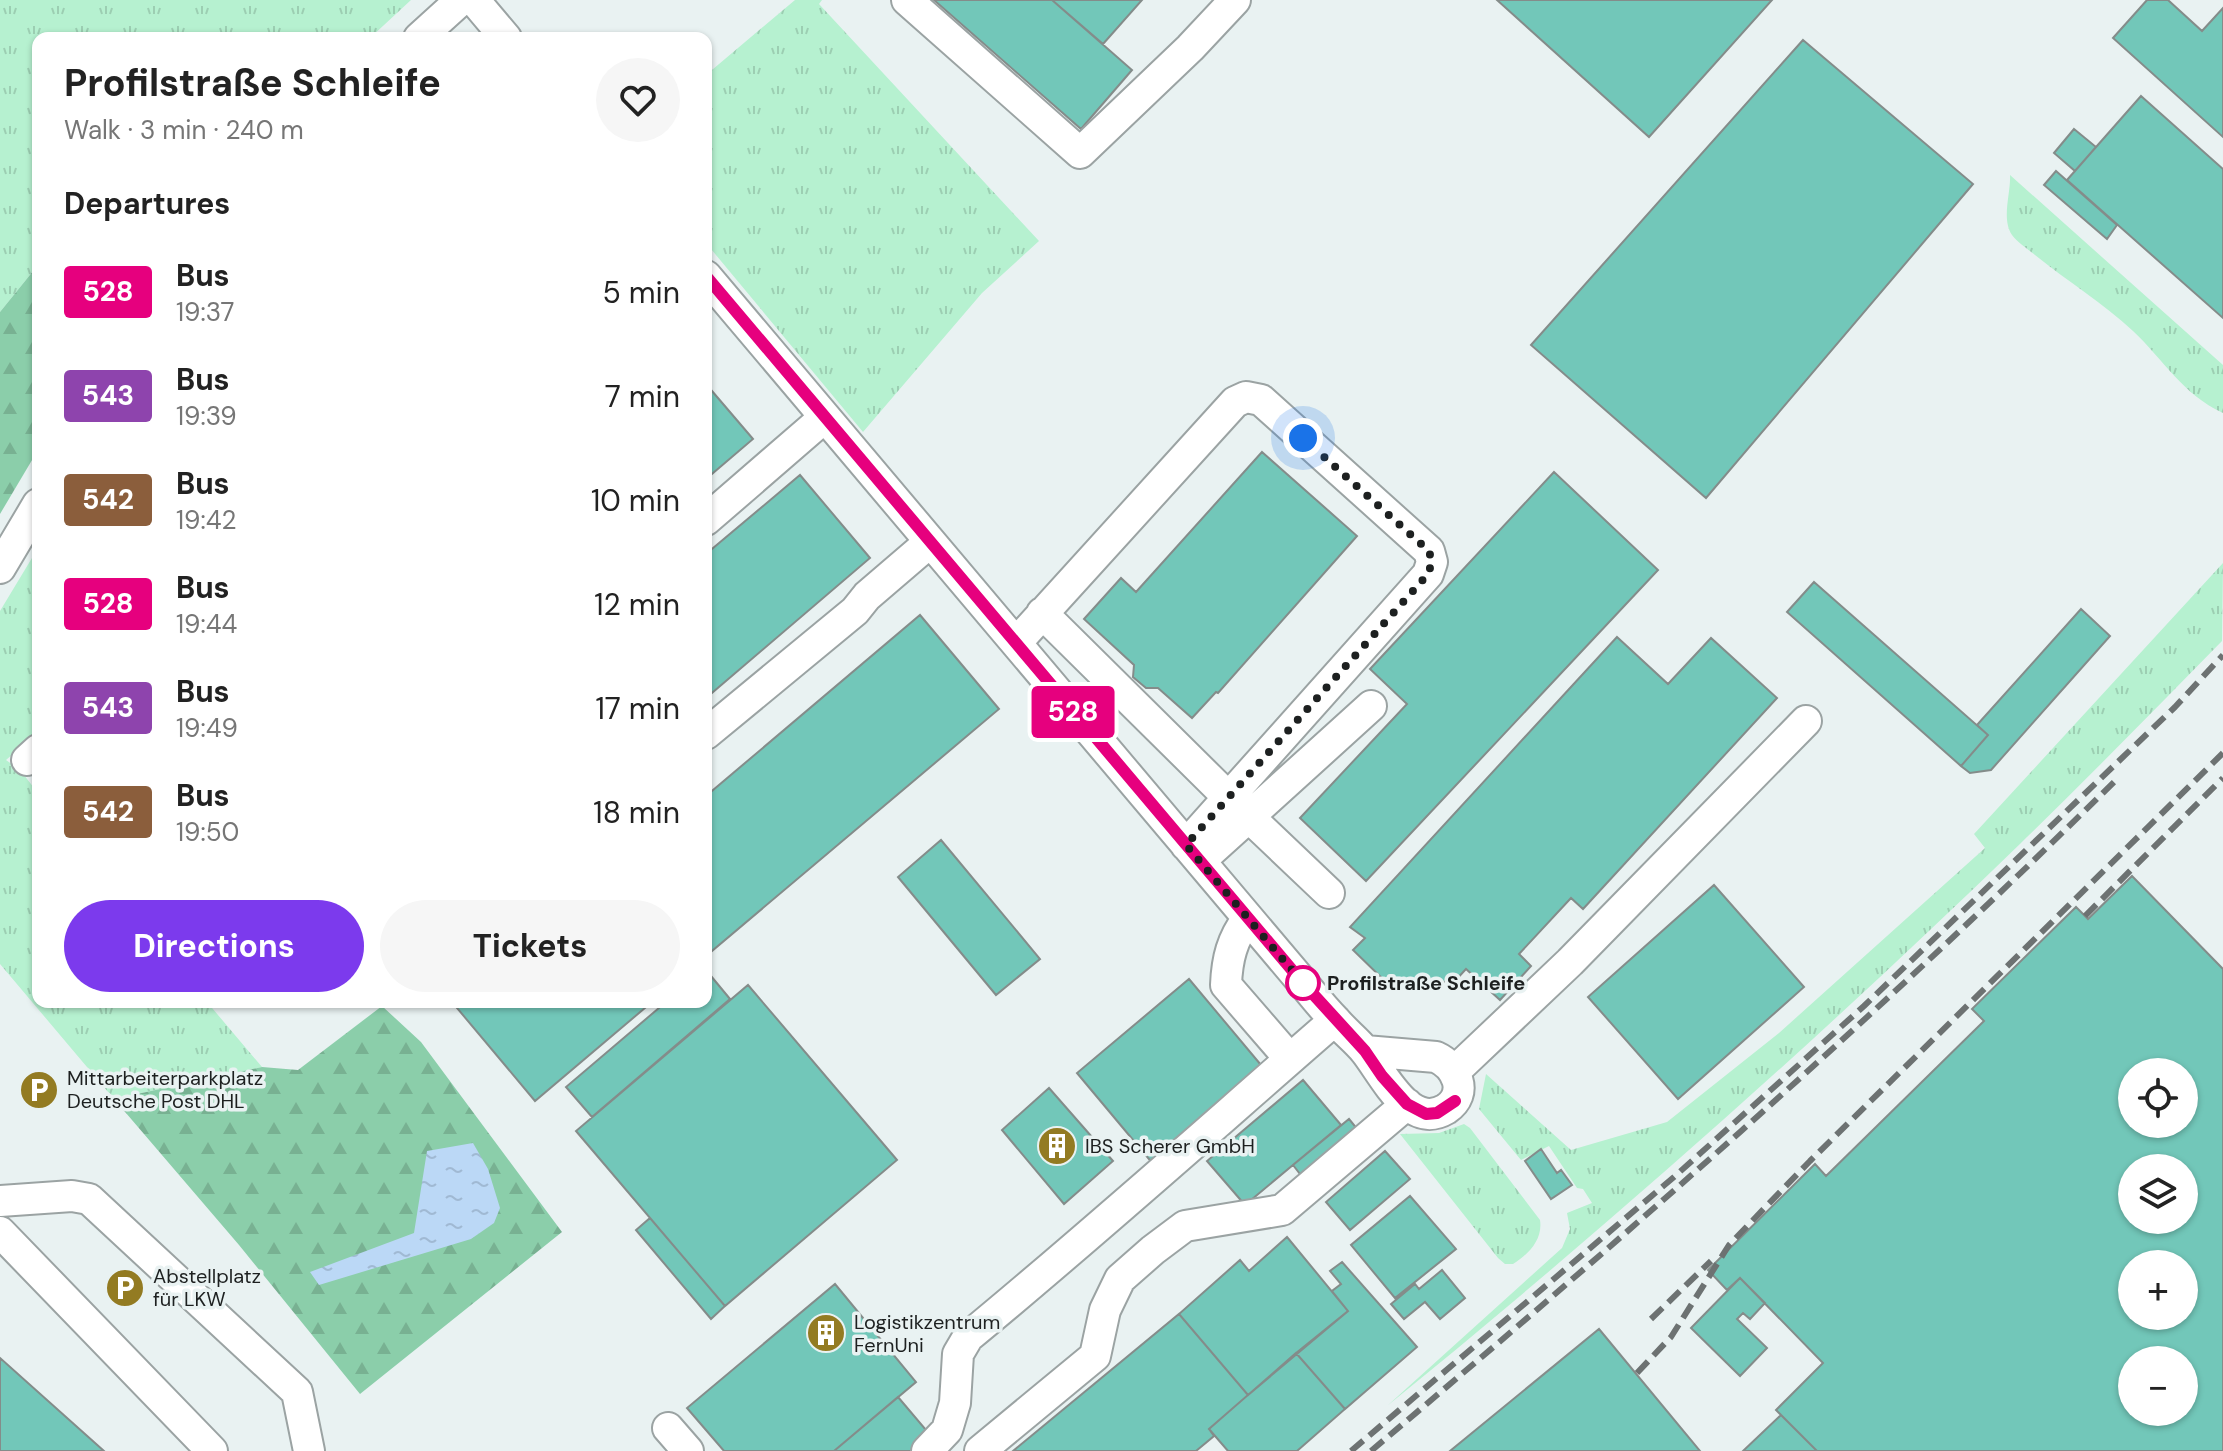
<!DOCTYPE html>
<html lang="en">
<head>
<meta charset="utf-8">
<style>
	:root { --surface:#fff; --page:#f6f6f6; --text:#222; --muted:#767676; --accent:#7c3aed }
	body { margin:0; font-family:"DM Sans",sans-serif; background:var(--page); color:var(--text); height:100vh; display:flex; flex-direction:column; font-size:30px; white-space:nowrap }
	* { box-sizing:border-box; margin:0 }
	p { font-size:26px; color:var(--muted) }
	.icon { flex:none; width:44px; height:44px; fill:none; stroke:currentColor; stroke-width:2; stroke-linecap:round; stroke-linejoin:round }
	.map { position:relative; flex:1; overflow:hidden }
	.details { position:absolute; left:32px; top:32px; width:680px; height:976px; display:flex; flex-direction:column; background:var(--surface); border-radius:16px; box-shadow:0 2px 6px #0004 }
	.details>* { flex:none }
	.badge { padding:0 16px; border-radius:6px; font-size:28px; line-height:52px }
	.controls { position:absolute; left:2118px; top:1058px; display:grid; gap:16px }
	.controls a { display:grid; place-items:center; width:80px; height:80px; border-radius:50%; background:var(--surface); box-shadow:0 2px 6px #0004; font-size:40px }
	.you { position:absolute; width:40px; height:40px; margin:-20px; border:6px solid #fff; border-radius:50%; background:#1a73e8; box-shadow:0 0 0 12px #1a73e833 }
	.map>.badge { position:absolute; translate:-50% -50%; box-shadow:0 0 0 4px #fff }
	h2 { padding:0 32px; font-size:30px; line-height:72px }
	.round { display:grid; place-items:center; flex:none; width:84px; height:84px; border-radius:42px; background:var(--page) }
	.head { display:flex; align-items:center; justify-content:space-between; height:136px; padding:0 32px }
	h1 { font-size:38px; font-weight:700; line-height:60px }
	.button { display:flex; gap:16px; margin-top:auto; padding:16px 32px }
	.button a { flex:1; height:92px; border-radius:48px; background:var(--accent); color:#fff; font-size:32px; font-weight:700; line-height:92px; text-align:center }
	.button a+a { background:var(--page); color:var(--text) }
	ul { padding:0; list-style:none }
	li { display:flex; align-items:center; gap:24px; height:104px; padding:0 32px }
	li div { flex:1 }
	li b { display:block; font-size:30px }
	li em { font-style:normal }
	li .badge { min-width:88px; font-weight:700; text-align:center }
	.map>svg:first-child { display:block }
	.grass { fill:url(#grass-tufts) }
	.forest { fill:url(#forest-firs) }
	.water { fill:url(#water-ripples) }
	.building { fill:#72c7b9; stroke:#848c8a; stroke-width:2; fill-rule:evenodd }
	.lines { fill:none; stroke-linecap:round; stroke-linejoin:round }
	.minor-casing { stroke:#9ba3a3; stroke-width:34 }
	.minor { stroke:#fff; stroke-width:30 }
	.rail { stroke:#6d7272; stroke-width:6; stroke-dasharray:16 8; stroke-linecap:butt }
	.line-casing { stroke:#fff; stroke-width:18 }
	.line { stroke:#e6007e; stroke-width:12 }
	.walk { stroke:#1d2020; stroke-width:8; stroke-dasharray:0 14.4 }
	.stop-dot { fill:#fff; stroke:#e6007e; stroke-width:4 }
	.labels { text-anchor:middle; stroke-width:7; stroke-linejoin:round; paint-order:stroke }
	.stop-label { font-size:20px; font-weight:bold; fill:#1d2020; stroke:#e9f2f2; text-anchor:start }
	.poi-label { font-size:20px; fill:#1d2020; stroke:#e9f2f2; text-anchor:start }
</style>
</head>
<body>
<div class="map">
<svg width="2223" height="1451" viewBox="0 0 2223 1451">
	<defs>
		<pattern id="grass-tufts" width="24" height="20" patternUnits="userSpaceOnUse" patternTransform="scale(2)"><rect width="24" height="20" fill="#b6f1d0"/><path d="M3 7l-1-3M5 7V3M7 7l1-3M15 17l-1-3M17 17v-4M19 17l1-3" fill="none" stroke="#9cceb2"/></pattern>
		<pattern id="forest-firs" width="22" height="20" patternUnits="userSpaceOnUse" patternTransform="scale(2)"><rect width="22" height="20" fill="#8bceaa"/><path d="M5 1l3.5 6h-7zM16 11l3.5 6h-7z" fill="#78b192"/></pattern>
		<pattern id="water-ripples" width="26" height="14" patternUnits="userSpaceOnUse" patternTransform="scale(2)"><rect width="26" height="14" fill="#bbd8f6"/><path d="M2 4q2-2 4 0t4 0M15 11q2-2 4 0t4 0" fill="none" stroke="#a0b9d3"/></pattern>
	</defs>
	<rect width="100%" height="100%" fill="#e9f2f2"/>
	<path class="grass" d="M0,0h411l-41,38h-332v227l-38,47z
		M795,0h27l-3,4 220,237 -57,52 -119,139 -157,-189v-168z
		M2010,175l213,190v48c-41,-19 -59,-53 -90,-82 -30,-28 -66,-50 -98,-76 -7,-6 -18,-13 -23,-20 -11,-16 -1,-42 -2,-60z
		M38,548v184l-32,28 14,10 18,23v209h169l55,65 -148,32 -114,-135v-353z
		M2223,563l-1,78c-67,68 -133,136 -201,202 -203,197 -415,385 -634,563l175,-158 8,-19 -3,-16 25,-10 -9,-14 -6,-1 -28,-42 -28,14 -42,-51 7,-35 85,76 96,-28 112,-89 206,-185 -11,-14z
		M1464,1124l6,4 70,92c3,19 -11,34 -27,44h-8l-7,-6 -98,-124 39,-1z"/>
	<path class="forest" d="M38,265v185l-38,64v-202z
		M382,1006l39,36 141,190 -202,162 -121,-149 -125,-146 148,-32 36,3z"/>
	<path class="water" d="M473,1143l15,26 12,39 -6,15 -23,16 -152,46 -9,-13 104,-39 13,-82z"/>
	<path class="building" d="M934,0h118l80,70 -51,59z
		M1052,0h90l-39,44z
		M1497,0h275l-123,137z
		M2147,0h21l34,31 21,-23v129l-110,-99z
		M1803,40l170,144 -267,314 -175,-153z
		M2141,96l82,73v149l-156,-138z
		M2074,129l22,18 -21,24 -21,-18z
		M2056,171l61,54 -10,14 -63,-54z
		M706,384l47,55 -47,40z
		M1262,452l95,84 -139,157 -2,-1 -24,26 -34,-30h-12l-13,-11 1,-12 -50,-46 37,-41 15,14z
		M1554,472l104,98 -292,311 -66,-63 107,-114 -37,-35z
		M800,475l70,83 -164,140v-144z
		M1814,582l174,153 -27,31 -174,-154z
		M2081,609l29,27 -119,134 -21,3 -9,-7 27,-31 -11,-10z
		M920,615l79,94 -293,247v-160z
		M1617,637l51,47 43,-46 66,60 -194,211 -12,-11 -52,56 12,12 -31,34 -34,-31 -11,12 -66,4 -36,-35 12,-12 -15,-11z
		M941,840l99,119 -44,36 -98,-118z
		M2132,876l91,93v482h-406l-41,-41 47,-47 -83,-85 -13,12 -19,-20 107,-106 11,12 158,-155 -12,-12 104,-102 12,12zM2132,1072h52v52h-52zM2132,1168h52v52h-52zM2132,1264h52v52h-52zM2132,1360h52v52h-52z
		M1714,885l90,102 -126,112 -90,-102z
		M706,970l24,29 -138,118 -26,-30 100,-85h40z
		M1189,979l77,92 -112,94 -77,-92z
		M748,985l149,175 -172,146 -149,-175z
		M452,1002h200l-117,99z
		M1303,1080l38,45 -96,80 -38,-44z
		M1049,1088l64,73 -49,43 -62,-74z
		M1349,1119l14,17 -56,47 -14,-18z
		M1541,1149l16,24 4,-3 11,15 -21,14 -26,-38z
		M1385,1151l25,28 -60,51 -24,-28z
		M1410,1196l46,53 -61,49 -44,-53z
		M650,1218l75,88 -14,13 -75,-89z
		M1287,1237l61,74 -100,84 -69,-81 61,-54 9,11z
		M1342,1262l75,85 -72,62 -49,-56 52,-42 -16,-20 9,-7 -11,-13z
		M1442,1270l23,28 -25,21 -15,-17 -21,17 -13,-15 24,-20 4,5z
		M1740,1278l25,25 -15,16 -7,-6 -6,6 30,29 -27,28 -49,-48z
		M835,1284l81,98 -82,69h-110l-37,-43z
		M1179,1314l69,81 -39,34 5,7 -18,15h-183z
		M1599,1329l101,122h-250z
		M1296,1353l49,56 -48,42h-69l-19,-22z
		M0,1358l104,93h-104z
		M898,1397l34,40 -17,14h-81z
		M1781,1415l36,36h-74z"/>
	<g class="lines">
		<defs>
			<path id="minor" d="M474,0l32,38
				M907,0l173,153 110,-105 45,-48
				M419,38l42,-38
				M706,276l597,707c10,12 20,25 32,37 9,11 21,20 30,31 18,22 44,80 81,58 24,-16 10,-43 -10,-52l-71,-6
				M706,520l119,-103
				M0,568l38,-64
				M1042,613l187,185
				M1016,643l219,-241 11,-5 15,3 168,151 3,11 -4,12 -242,271
				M706,734l149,-123 12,-15 63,-54
				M27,760l11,-10
				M1249,817l80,76
				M1200,861l171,-155
				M1248,918c-16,21 -21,41 -22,67l64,74
				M1455,1071l115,-109 236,-241
				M0,1201l72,-5 17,3 208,193 12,59
				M0,1232l212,219
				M668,1428l20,23
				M927,1451l20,-21 8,-27 3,-49 10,-17c125,-103 245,-211 367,-317
				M980,1451l115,-95 10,-46 15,-31 33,-29 32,-24 97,-16 125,-106"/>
		</defs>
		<use href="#minor" class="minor-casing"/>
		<use href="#minor" class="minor"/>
		<path class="rail" d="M2085,916l138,-138
			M1651,1319l60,-58
			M1637,1373l34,-36 58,-92 81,-84 413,-408
			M1351,1451l323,-274 89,-80 101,-91 311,-299 48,-52
			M1371,1451c257,-217 509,-437 748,-674"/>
	</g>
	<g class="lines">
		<defs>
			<path id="line" d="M706,276l597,707 62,68 17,25 25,28 19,10 11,-1 18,-12"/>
		</defs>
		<use href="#line" class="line-casing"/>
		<use href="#line" class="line"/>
		<path class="walk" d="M1303,438l126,113 3,11 -4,12 -242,271 117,138"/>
	</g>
	<defs>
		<symbol id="parking-disc" viewBox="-11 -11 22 22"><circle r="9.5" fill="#937b22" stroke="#e9f2f2"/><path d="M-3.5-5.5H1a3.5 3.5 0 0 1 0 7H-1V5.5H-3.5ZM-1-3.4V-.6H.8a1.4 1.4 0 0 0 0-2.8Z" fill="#fff"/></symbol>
		<symbol id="building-disc" viewBox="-11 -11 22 22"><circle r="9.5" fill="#937b22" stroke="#e9f2f2"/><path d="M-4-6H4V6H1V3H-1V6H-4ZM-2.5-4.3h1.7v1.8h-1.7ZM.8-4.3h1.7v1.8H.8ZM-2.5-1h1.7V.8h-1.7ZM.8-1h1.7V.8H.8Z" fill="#fff"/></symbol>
	</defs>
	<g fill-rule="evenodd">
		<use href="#parking-disc" x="17" y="1068" width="44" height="44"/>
		<use href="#building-disc" x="1035" y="1124" width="44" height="44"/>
		<use href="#parking-disc" x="103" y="1266" width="44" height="44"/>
		<use href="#building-disc" x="804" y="1311" width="44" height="44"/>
	</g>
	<circle class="stop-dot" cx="1303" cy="983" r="16"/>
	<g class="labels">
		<g class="stop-label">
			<text x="1327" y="990">Profilstraße Schleife</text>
		</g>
		<g class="poi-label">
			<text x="67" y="1085">Mittarbeiterparkplatz<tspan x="67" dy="23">Deutsche Post DHL</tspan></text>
			<text x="1085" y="1153">IBS Scherer GmbH</text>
			<text x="153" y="1283">Abstellplatz<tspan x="153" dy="23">für LKW</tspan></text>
			<text x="854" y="1329">Logistikzentrum<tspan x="854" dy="23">FernUni</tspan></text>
		</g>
	</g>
</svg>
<div class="controls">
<a><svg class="icon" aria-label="locate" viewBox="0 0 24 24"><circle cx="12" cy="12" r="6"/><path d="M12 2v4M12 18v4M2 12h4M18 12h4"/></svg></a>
<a><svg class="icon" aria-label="layers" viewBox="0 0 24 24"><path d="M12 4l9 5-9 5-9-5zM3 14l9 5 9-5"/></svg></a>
<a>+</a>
<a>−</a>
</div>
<div class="you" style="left:1303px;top:438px"></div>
<b class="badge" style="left:1073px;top:712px;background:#e6007e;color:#fff">528</b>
<section class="details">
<div class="head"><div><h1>Profilstraße Schleife</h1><p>Walk · 3 min · 240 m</p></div><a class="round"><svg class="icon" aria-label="heart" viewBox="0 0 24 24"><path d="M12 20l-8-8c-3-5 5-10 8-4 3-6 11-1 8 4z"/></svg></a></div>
<h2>Departures</h2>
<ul>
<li><span class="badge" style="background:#e6007e;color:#fff">528</span><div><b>Bus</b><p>19:37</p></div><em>5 min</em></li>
<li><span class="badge" style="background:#8e44ad;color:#fff">543</span><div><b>Bus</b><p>19:39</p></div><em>7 min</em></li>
<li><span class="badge" style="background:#8b5e3c;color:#fff">542</span><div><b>Bus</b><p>19:42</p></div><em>10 min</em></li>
<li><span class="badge" style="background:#e6007e;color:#fff">528</span><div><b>Bus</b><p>19:44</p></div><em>12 min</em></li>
<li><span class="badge" style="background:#8e44ad;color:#fff">543</span><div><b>Bus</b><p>19:49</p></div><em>17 min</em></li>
<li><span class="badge" style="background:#8b5e3c;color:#fff">542</span><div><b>Bus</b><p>19:50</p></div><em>18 min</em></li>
</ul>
<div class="button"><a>Directions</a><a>Tickets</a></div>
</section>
</div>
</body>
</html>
